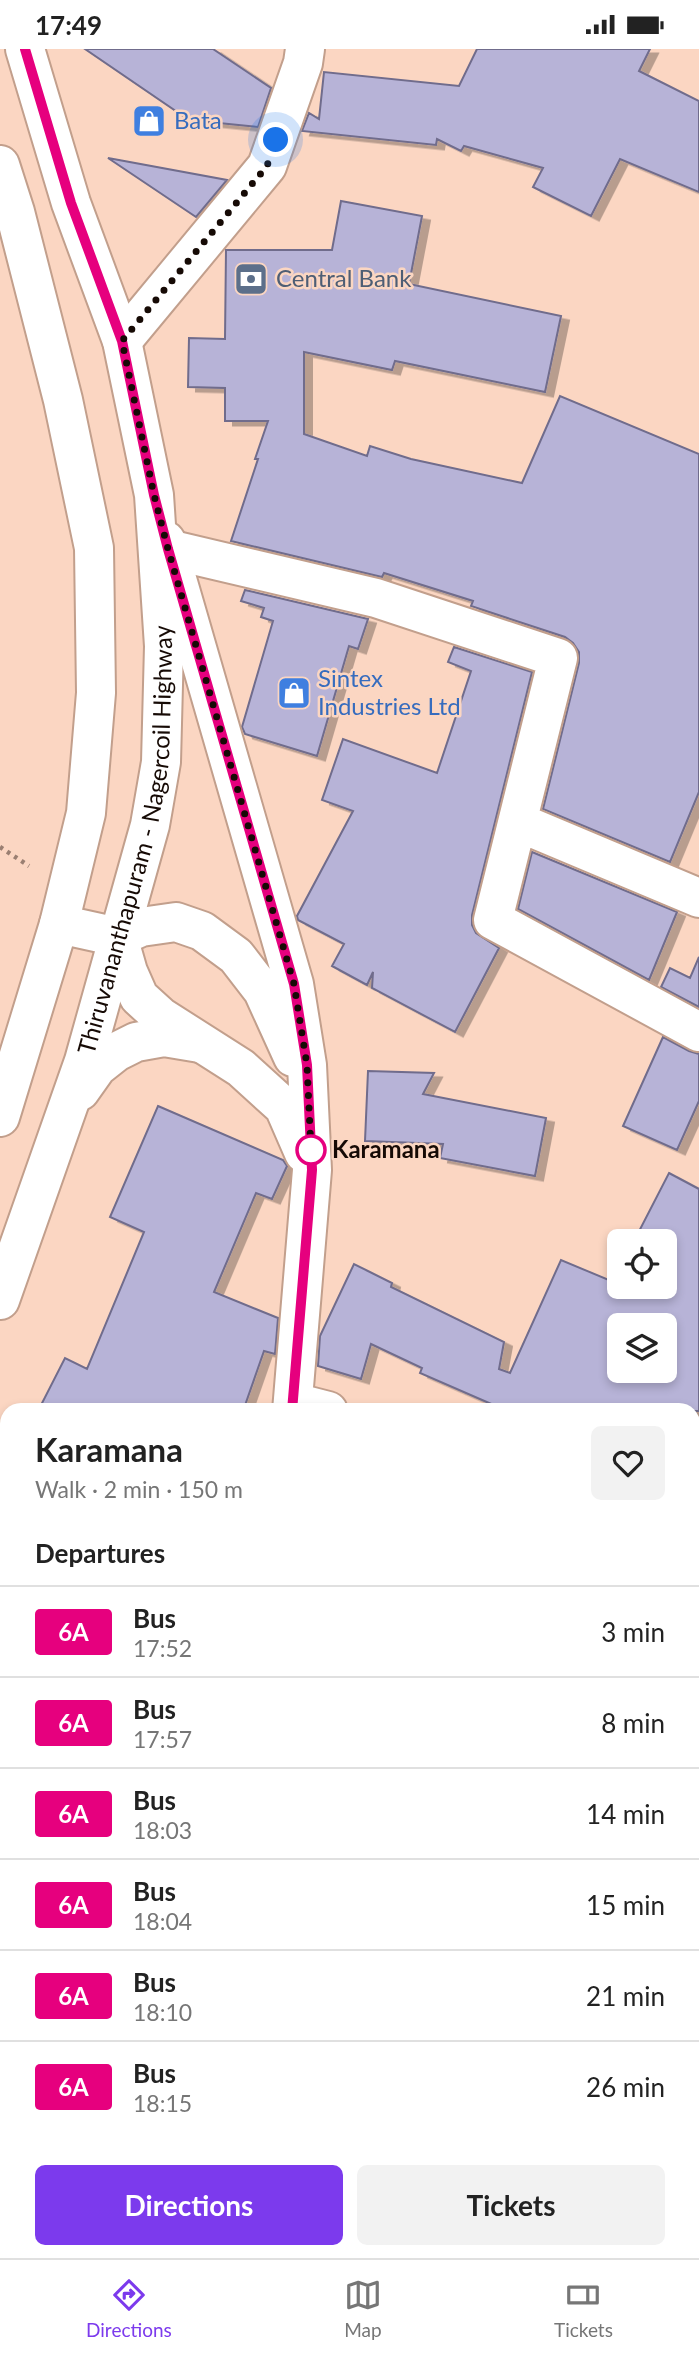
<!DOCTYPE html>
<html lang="en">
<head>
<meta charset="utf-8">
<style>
	:root { --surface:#fff; --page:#f2f2f2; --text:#222; --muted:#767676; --line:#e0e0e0; --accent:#7c3aed }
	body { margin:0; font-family:Lato,sans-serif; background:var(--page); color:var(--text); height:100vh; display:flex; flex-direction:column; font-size:26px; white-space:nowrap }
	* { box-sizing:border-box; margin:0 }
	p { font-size:23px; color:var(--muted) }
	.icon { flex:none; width:38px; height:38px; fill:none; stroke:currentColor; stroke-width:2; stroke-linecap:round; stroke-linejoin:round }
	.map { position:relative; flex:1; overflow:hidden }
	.details { position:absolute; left:0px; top:1354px; width:700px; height:856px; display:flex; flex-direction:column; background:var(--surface); border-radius:21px 21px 0 0; box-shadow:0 4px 10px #0003 }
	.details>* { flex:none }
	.badge { padding:0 14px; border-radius:5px; font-size:24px; line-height:46px }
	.fabs { position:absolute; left:607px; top:1180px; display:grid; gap:14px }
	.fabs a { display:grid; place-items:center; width:70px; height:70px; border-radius:10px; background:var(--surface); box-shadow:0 4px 10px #0003; font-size:35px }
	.you { position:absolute; width:35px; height:35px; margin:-18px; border:5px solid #fff; border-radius:50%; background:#1a73e8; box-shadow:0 0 0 10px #1a73e833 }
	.map>.badge { position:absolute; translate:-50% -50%; box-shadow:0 0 0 4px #fff }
	h2 { padding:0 35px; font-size:26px; line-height:63px }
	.round { display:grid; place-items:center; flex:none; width:74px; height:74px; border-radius:10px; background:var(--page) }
	.overview { display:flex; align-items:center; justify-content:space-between; height:119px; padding:0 35px }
	h1 { font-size:33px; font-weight:700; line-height:52px }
	.cta { display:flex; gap:14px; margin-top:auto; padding:14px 35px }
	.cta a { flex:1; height:80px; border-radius:10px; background:var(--accent); color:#fff; font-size:28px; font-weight:700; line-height:80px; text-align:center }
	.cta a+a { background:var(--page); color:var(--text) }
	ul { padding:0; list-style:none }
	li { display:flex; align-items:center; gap:21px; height:91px; padding:0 35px; border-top:2px solid var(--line) }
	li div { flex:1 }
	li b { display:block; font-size:26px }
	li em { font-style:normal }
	li .badge { min-width:77px; font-weight:700; text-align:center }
	.status { display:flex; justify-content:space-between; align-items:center; height:49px; padding:0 35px; background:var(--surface); direction:ltr }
	.status svg { height:19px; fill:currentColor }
	.dock { display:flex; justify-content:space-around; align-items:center; height:98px; border-top:2px solid var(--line); background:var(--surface); font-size:19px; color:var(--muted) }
	.dock a { display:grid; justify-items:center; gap:4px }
	.dock .active { color:var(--accent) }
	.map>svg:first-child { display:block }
	.building { fill:#b7b3d7; stroke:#706c8c; stroke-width:2; fill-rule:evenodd; filter:url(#shadow) }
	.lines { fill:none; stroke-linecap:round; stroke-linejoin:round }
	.street-casing { stroke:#c29f8c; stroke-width:42 }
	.secondary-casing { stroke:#c29f8c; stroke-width:42 }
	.primary-casing { stroke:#c29f8c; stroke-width:42 }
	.path { stroke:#9a7f72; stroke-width:4.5; stroke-dasharray:3.5 5; stroke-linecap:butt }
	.street { stroke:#fff; stroke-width:38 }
	.secondary { stroke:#fff; stroke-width:38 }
	.primary { stroke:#fff; stroke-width:38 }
	.line-casing { stroke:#fff; stroke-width:16 }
	.line { stroke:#e6007e; stroke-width:10 }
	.walk { stroke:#160a05; stroke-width:7; stroke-dasharray:0 12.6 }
	.stop-dot { fill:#fff; stroke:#e6007e; stroke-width:3.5 }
	.labels { text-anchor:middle; stroke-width:5; stroke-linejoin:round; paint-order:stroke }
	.shop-label { font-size:24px; fill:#366cbe; stroke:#fbd6c2; text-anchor:start }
	.service-label { font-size:24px; fill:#4e5e75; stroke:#fbd6c2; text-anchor:start }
	.street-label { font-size:24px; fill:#160a05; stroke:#fbd6c2 }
	.stop-label { font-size:24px; font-weight:bold; fill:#160a05; stroke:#fbd6c2; text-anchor:start }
</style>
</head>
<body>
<div class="status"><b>17:49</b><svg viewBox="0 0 49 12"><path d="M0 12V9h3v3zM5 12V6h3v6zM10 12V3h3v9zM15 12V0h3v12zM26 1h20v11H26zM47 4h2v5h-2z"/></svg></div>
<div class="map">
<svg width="699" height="2209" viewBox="0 0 699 2209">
	<defs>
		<filter id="shadow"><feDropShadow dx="8" dy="4.5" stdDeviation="0" flood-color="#0004"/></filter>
	</defs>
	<rect width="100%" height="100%" fill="#fbd6c2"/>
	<path class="building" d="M85,0h128l58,39 -13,39 -69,-7z
		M477,0h173l-11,22 60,30v91l-79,-33 -29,57 -58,-29 10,-19 -79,-22 -3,5 -24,-12 -1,6 -134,-14 7,-18 10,6 5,-47 135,14z
		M108,109l119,22 -31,37z
		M341,152l81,15 -13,68 152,32 -16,76 -150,-31 -3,9 -88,-18v82l63,22 3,-10 41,13 111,24 38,-87 139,58v338l-29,70 -127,-53 36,-146v-11l-6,-9 -8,-6 -94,-31 2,-5 -89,-28 -2,4 -151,-36 27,-82h-3l13,-38h-43v-33l-37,-1 1,-49 36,1 1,-89h106z
		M245,541l123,29 -10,30 -9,-3 -32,110 -72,-22 -3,-7 31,-106 -12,-4 3,-9 -23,-7z
		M454,598l78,25 -60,243v10l4,8 23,15 -44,84 -83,-44 1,-16 -6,13 -35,-19 12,-22 -46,-24 -1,-4 56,-105 -31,-11 21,-61 94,34 34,-102 -23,-9z
		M532,803l145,60 -28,68 -131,-71z
		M699,908v50l-38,-20 9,-19 20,10z
		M663,988l26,14 10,3v47l-22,49 -54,-24z
		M368,1022l66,2 -11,21 123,24 -11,58 -95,-18 3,-14 -78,-3z
		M158,1057l125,54 4,6 -15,33 -16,-6 -42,99 64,26 -3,36 -11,-3 -21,60h-205l27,-53 22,11 57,-137 -34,-15z
		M669,1124l30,16v222h-206l3,-5 -76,-33 2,-5 -51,-24 -10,35 -43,-13 2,-30 34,-72 38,19 -1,4 113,55 -5,27 11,4 51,-113 50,21 7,-17h2v22h45v-45h-31zM620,1276h45v45h-45z"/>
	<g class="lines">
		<defs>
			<path id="street" d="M122,292l145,-175 36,-103 2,-14
				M168,500l208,49 182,60 -65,262 206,112
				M518,773l181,76"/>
			<path id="secondary" d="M166,492l128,443 13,81 5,105 -20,241
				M59,875l59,13
				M118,888l10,35 11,25 22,20 80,51 43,39 20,46
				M118,888l23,-10 35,-5 26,9 34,25 27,35 30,66
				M293,1353l35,9
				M693,1446l6,1
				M203,2209v-6"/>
			<g id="primary">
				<path d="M0,116l15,47 48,188 31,148 2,145 -10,120 -27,111 -59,193"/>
				<path d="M80,1042l17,-24 19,-15 20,-10 28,-5 36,6"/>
				<path id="s1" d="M0,1251l84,-239 66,-236 11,-63 3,-116 -10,-151 -32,-154 -51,-138 -46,-154"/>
			</g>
		</defs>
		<use href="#street" class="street-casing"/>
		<use href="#secondary" class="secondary-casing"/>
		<use href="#primary" class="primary-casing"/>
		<path class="path" d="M0,798l29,19"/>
		<use href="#street" class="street"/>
		<use href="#secondary" class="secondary"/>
		<use href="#primary" class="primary"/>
	</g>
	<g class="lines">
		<defs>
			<path id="line" d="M25,0l46,154 51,138 32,154 14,54 126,435 13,81 5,105 -20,241"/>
		</defs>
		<use href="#line" class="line-casing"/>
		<use href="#line" class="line"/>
		<path class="walk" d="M276,91l-9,26 -145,175 32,154 14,54 126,435 13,81 4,85"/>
	</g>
	<defs>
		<symbol id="shop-square" viewBox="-11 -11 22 22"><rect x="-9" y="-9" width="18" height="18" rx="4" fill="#3f7fe0" stroke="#fbd6c2"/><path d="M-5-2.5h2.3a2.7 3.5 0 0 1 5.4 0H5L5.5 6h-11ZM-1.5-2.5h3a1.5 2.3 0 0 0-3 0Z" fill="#fff"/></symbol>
		<symbol id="bank-square" viewBox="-11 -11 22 22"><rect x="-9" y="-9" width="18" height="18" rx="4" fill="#5c6f8a" stroke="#fbd6c2"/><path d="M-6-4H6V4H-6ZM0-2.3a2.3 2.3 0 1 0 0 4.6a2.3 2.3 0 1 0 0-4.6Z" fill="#fff"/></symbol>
	</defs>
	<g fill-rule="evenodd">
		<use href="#shop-square" x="130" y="53" width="38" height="38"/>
		<use href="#bank-square" x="232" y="211" width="38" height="38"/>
		<use href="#shop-square" x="275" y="625" width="38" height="38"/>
	</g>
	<circle class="stop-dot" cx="311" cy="1101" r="14"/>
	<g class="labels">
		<g class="shop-label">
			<text x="174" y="80">Bata</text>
			<text x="318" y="638">Sintex<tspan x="318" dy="28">Industries Ltd</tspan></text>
		</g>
		<g class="service-label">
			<text x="276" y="238">Central Bank</text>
		</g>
		<g class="street-label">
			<text dy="8" stroke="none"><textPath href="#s1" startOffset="480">Thiruvananthapuram - Nagercoil Highway</textPath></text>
		</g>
		<g class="stop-label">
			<text x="332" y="1109">Karamana</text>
		</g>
	</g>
</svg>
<div class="fabs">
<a><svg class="icon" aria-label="locate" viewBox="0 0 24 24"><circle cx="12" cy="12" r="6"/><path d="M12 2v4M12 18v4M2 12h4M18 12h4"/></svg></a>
<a><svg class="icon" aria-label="layers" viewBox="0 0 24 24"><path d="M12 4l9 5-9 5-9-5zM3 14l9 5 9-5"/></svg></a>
</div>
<div class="you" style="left:276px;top:91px"></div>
<section class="details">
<div class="overview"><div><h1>Karamana</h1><p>Walk · 2 min · 150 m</p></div><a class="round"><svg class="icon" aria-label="heart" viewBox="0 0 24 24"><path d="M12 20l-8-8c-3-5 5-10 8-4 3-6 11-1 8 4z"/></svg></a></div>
<h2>Departures</h2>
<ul>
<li><span class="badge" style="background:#e6007e;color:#fff">6A</span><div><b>Bus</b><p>17:52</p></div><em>3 min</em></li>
<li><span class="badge" style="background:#e6007e;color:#fff">6A</span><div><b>Bus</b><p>17:57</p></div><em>8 min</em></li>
<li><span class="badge" style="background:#e6007e;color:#fff">6A</span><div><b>Bus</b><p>18:03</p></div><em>14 min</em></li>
<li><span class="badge" style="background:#e6007e;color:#fff">6A</span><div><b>Bus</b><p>18:04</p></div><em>15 min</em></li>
<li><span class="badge" style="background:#e6007e;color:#fff">6A</span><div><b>Bus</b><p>18:10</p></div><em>21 min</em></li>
<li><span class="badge" style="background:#e6007e;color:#fff">6A</span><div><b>Bus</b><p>18:15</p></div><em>26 min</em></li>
</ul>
<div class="cta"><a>Directions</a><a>Tickets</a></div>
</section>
</div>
<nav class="dock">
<a class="active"><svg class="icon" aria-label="directions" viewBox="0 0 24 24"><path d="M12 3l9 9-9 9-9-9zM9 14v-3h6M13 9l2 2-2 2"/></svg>Directions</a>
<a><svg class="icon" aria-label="map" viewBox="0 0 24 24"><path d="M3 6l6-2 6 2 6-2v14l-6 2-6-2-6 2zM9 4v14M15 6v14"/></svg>Map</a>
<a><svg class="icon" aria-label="tickets" viewBox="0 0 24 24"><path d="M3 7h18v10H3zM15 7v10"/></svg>Tickets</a>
</nav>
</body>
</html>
